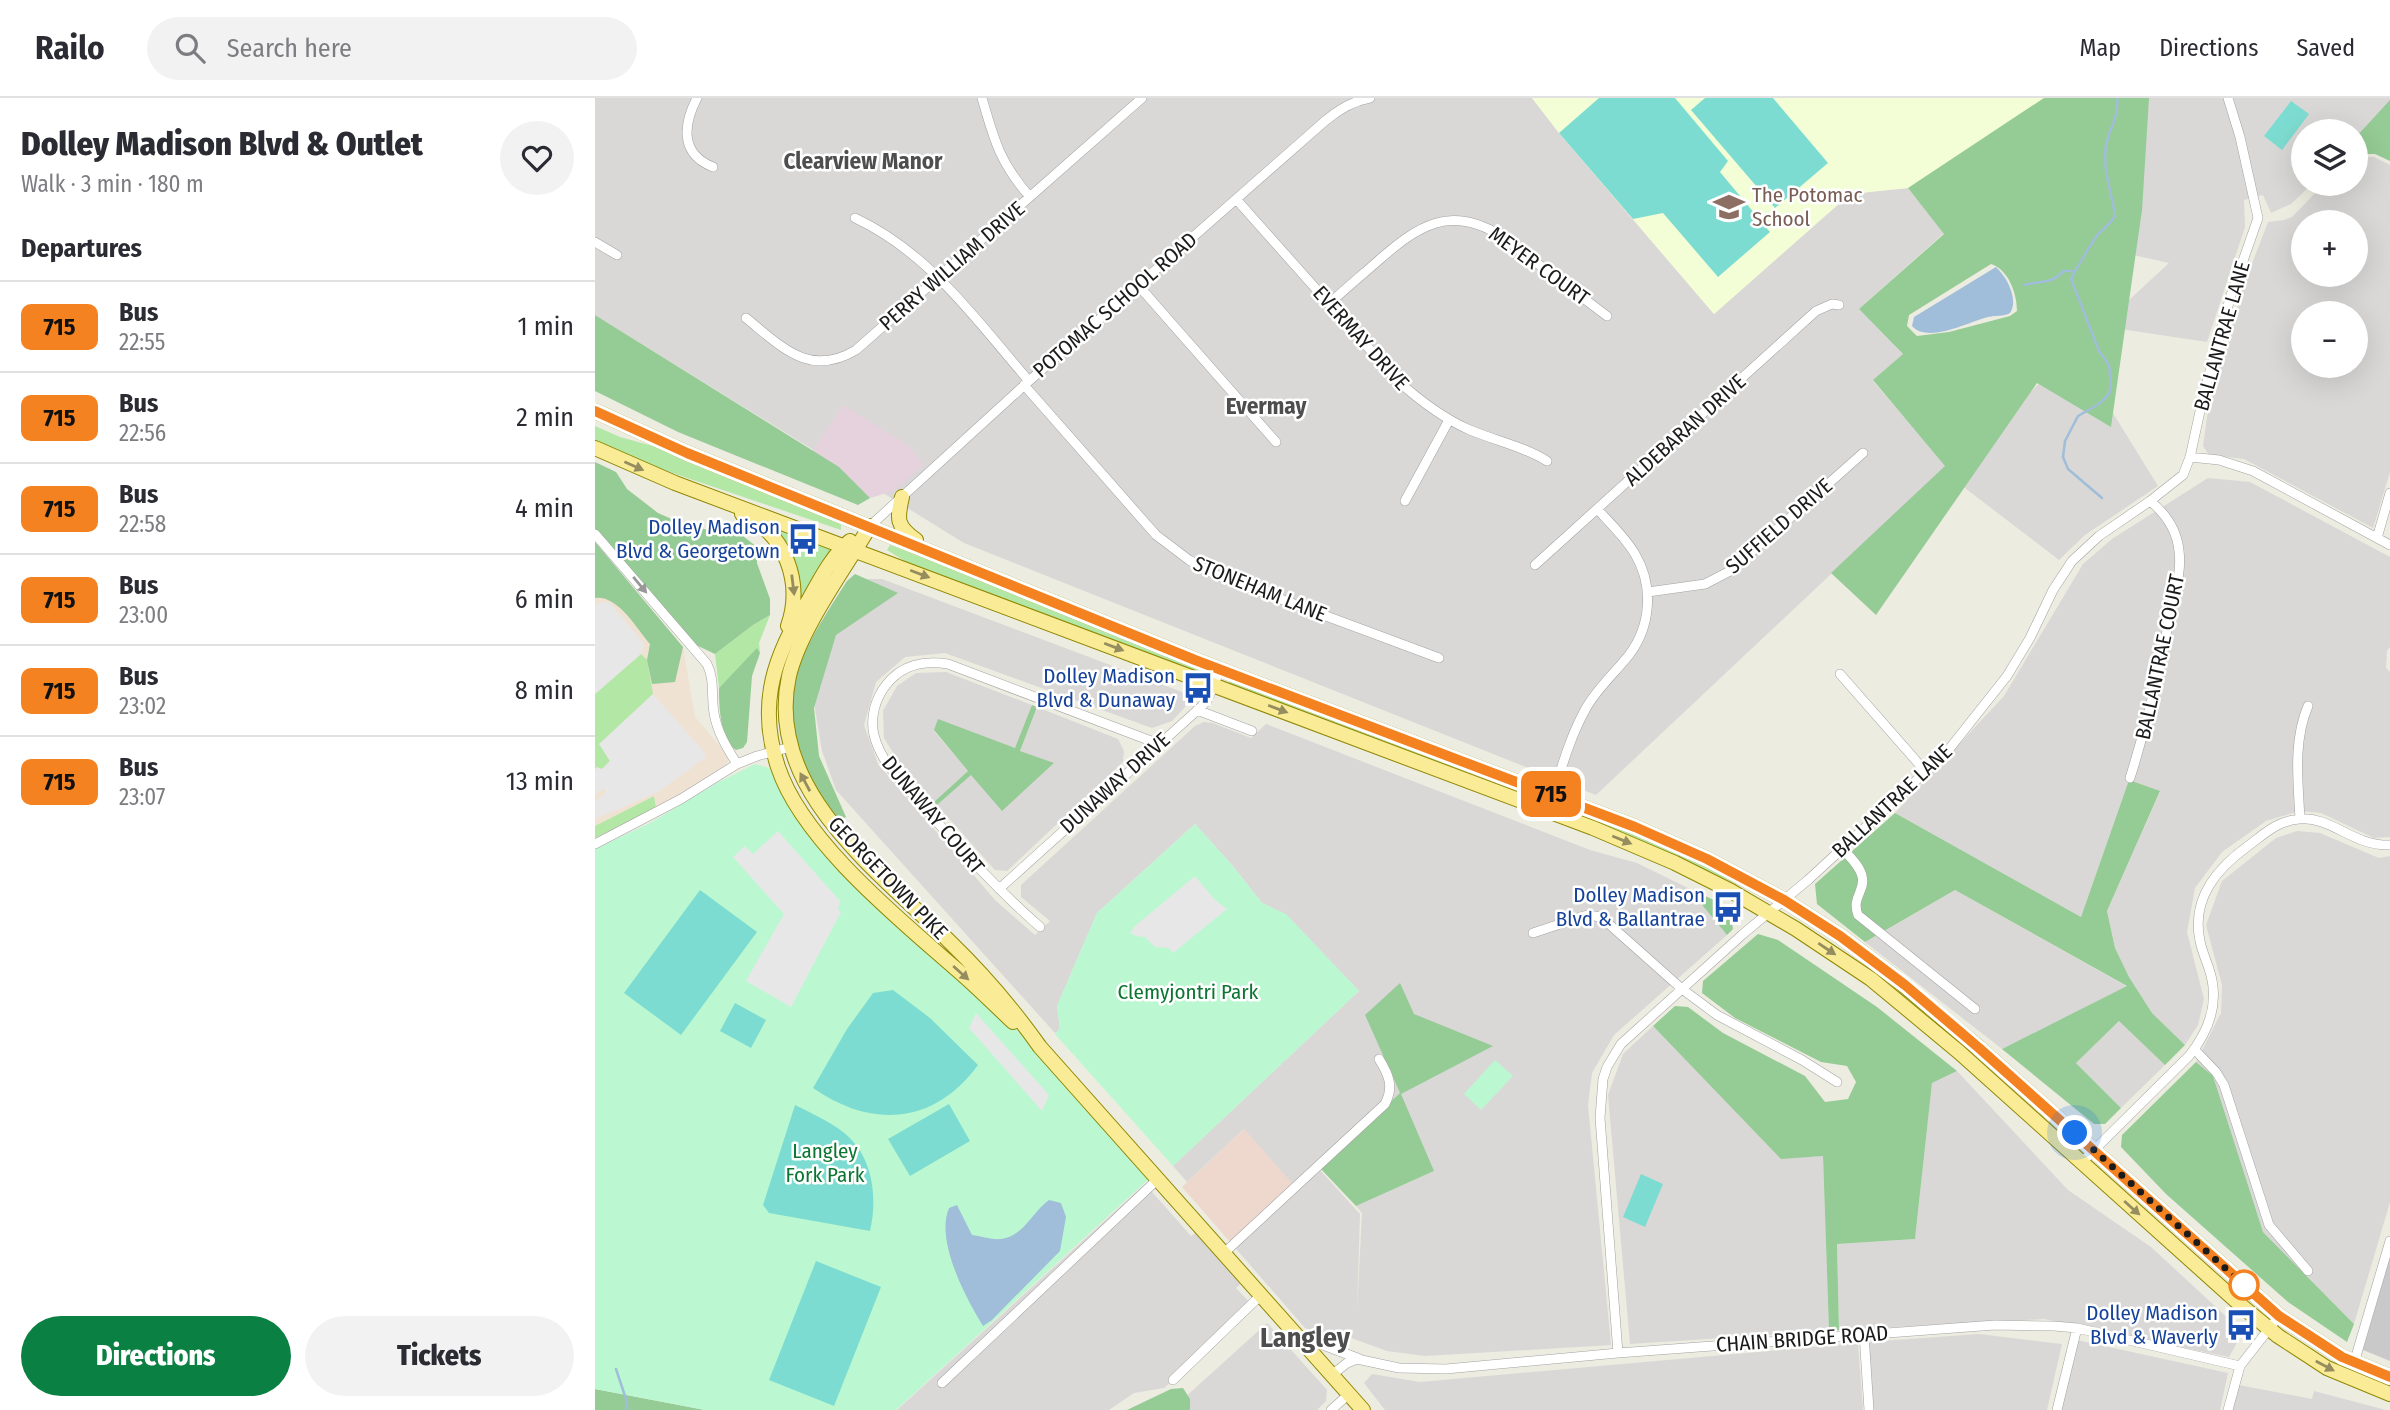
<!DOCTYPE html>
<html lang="en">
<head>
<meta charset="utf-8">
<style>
	:root { --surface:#fff; --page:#f2f2f3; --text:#2b2b33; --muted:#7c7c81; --line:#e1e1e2; --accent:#0b8043 }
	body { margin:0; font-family:"Fira Sans Condensed",sans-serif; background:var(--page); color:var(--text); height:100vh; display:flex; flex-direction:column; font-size:26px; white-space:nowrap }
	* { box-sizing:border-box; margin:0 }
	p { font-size:23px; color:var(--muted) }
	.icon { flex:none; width:38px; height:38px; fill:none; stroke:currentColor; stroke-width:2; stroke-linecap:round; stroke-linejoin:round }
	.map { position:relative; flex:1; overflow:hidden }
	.sheet { display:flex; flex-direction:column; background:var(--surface); width:595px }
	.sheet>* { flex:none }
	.badge { padding:0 14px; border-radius:10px; font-size:24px; line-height:46px }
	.fabs { position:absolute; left:1696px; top:21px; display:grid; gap:14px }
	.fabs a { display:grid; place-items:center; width:77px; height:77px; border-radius:50%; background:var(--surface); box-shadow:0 7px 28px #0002; font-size:35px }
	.you { position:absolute; width:35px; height:35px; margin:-18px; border:5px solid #fff; border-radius:50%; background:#1a73e8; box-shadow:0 0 0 10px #1a73e833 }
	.map>.badge { position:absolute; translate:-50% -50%; box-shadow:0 0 0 4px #fff }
	h2 { padding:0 21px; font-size:26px; line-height:63px }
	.round { display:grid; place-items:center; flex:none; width:74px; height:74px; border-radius:37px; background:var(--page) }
	.summary { display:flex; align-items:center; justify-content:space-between; height:119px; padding:0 21px }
	h1 { font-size:33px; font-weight:800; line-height:52px }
	.primary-button { display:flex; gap:14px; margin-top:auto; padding:14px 21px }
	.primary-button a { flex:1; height:80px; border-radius:42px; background:var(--accent); color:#fff; font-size:28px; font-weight:800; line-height:80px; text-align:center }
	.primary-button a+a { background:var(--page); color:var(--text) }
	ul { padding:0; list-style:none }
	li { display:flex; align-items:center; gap:21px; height:91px; padding:0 21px; border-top:2px solid var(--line) }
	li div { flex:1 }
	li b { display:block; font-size:26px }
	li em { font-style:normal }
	li .badge { min-width:77px; font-weight:700; text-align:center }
	header { display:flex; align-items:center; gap:42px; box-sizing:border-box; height:98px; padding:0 35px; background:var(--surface); border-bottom:2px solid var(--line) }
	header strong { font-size:33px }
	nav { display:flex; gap:38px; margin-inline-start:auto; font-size:24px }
	.search { width:490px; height:63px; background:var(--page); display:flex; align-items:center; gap:18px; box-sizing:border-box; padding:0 24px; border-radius:38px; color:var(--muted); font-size:26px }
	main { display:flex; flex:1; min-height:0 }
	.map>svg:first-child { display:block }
	.residential { fill:#d9d8d7; fill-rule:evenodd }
	.commercial { fill:#eed8ce }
	.industrial { fill:#e5d2dc }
	.education { fill:#f3fed7 }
	.religious { fill:#c9c9c9 }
	.military { fill:#efe2d2 }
	.grass { fill:#b3e7a5 }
	.forest { fill:#95cb95; fill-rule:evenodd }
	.park { fill:#bbf8d1 }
	.pitch { fill:#7ddcd1 }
	.parking { fill:#e7e7e7 }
	.water { fill:#a0bdda }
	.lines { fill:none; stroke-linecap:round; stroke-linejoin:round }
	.stream { stroke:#a0bdda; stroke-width:2.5 }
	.street-casing { stroke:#a2a2a2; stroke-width:10 }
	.primary-casing { stroke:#8f8802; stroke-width:16 }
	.street { stroke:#fff; stroke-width:9 }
	.primary { stroke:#faeb97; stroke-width:14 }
	.oneway { fill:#968d5f }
	.oneway2 { fill:#989898 }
	.line-casing { stroke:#fff; stroke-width:16 }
	.line { stroke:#f58220; stroke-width:10 }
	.walk { stroke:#1b1b1b; stroke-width:7; stroke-dasharray:0 12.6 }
	.stop-dot { fill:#fff; stroke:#f58220; stroke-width:3.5 }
	.labels { text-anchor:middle; stroke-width:5; stroke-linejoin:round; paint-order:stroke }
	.education-label { font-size:21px; fill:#785e54; stroke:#fff; text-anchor:start }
	.street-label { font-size:21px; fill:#1b1b1b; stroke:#fff }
	.transit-label { font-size:21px; fill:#164399; stroke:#fff; text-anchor:end }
	.park-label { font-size:21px; fill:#0c7532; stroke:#fff }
	.neighbourhood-label { font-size:23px; font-weight:bold; fill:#4e4e4e; stroke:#fff }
	.district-label { font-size:28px; font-weight:bold; fill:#4e4e4e; stroke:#fff }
</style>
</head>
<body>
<header>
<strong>Railo</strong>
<div class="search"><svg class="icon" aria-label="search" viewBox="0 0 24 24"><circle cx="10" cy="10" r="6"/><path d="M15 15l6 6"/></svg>Search here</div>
<nav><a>Map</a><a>Directions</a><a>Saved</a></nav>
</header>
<main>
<section class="sheet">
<div class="summary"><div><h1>Dolley Madison Blvd &amp; Outlet</h1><p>Walk · 3 min · 180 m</p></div><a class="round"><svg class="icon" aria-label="heart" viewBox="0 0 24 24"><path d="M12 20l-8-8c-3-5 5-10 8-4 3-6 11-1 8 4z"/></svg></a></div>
<h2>Departures</h2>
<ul>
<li><span class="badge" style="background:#f58220;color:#111">715</span><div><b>Bus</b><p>22:55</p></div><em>1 min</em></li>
<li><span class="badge" style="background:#f58220;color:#111">715</span><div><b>Bus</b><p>22:56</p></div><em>2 min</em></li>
<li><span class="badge" style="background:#f58220;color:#111">715</span><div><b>Bus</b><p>22:58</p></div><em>4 min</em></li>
<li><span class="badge" style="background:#f58220;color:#111">715</span><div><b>Bus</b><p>23:00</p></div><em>6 min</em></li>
<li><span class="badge" style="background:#f58220;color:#111">715</span><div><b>Bus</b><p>23:02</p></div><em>8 min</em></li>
<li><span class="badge" style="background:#f58220;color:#111">715</span><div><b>Bus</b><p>23:07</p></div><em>13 min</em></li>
</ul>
<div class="primary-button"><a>Directions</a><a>Tickets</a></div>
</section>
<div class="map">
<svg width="1795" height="1312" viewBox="0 0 1795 1312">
	<rect width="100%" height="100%" fill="#ecece0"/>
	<path class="residential" d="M0,0h937l27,35 155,181 136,-120 58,-6 36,45 -85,76 44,45 -30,27 73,85 -350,329 -632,-252 -369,-228z
		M1470,0h325v7l-34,35 -1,-9h-52v53h9l-21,20 -20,9 -8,-18 -19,5 1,27 -38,115 -106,-16 68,-63 -80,-18z
		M1766,59h13l16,8v307l-17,56 -129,-69 -35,-4 -6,-9 4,-29 36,-130 25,-65 16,-2 8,-3 32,-33h31l1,-26zM1708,124h52v53h-52zM1708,215h52v53h-52z
		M1490,243l23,64 50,81 -73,49 -26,25 -115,-88z
		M1613,380l42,4 140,75v90l-3,4 -1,17 4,4v165l-16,1 -53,-25 -21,-2 -34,10 -44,31 -27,36 -8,44 17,67 -6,26 -13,20 -33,-32 -23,-36 -14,-29 -8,-37 53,-119 -31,-12 -48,137 -186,-104 109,-117 79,-132 29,-25z
		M264,481h23l305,115v11l-15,16 -20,7 -207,-75 -40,4 -29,25 -12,43 14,39 117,136 40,35 15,-14 -29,-24v-12l174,-159 9,-4 9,1 38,15 15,-14 324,126 47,13 51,25 39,47 -113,100 -22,38 -4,32 23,240 -186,11 -38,-5 -36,-13 2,-12 -5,18 -43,-16 -74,-85 13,-114 -57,53 -14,-16 186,-175 -73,-76 -24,-12 -30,-38 -37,-41 -98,89 -40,93 3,23 -5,4 -219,-243 -14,-39 -8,-48 6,-46zM897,948l-92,47 -13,-29zM804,997l33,77 -76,34 6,7 -5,98 3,-97 -41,-45z
		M351,574l86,33 -16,43 -82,-17 34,40 -34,31 -35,-40 -15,-24 -1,-27 14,-25 19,-13z
		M442,609l81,32 6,12 -1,11 -116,109 -12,-1 -58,-65 34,-31 31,36 51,-46 -33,-13z
		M1702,733l23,2 59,25 11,-2v346l-36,122 -91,-92 -50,-156 -17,-14 25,-49 1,-28 -16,-60 16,-44 54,-43z
		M1360,792l173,97 -126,62 -137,-107z
		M1525,922l45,45 -44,43 -45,-45z
		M1058,928l128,132 42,-2 6,175 -199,13 -22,-249 15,-41z
		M1362,973l111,119 83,57 92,85 -14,25 -185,-38 -205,11 -2,-86 78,-5 17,-156z
		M550,1086l46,52 6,-4 45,50 -6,6 19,20 -91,80 -30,5 -25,17h-212z
		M672,1225l60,67 -1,11 -9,9h-146z
		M1384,1236l83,10 -15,66h-174l-6,-68z
		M1482,1242l151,33 -8,37h-160z
		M1263,1245l5,67h-478l-21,-27 8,-9 48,8z
		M1644,1287l73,14 2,-8 72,19h-153z"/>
	<path class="commercial" d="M649,1031l49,55 -62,59 -49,-56z"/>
	<path class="industrial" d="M248,307l66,41 15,19 -30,26 -24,7 -63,-39z"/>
	<path class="education" d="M937,0h512l-136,90 -58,6 -136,120 -155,-181z"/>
	<path class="religious" d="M1795,1159v104l-27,-11z"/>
	<path class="military" d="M0,444l88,105 12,70 34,40 -2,7 -7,9 -64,35 -2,-12 -59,30z"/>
	<path class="grass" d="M0,328l25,11 54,15 165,70 2,3v5l-189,-64 -57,-26z
		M175,427l68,22 -45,74 5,-18z
		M295,447l183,68 130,57 -5,3 -290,-110 -21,-13z
		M175,517l-11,28 1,10 -3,-4 -38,39 -4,-34 38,-29z
		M46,556l6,6 6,34 -53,50 10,17 -8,8h-7v-75z
		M634,582l278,105 -64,-20 -214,-81z
		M59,698l2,12 -61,30v-12z
		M974,711l95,34 104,54 -4,1 -23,-12 -156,-66z"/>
	<path class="forest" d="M1449,0h105l-7,112 -31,217 -74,-44 -161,232 -45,-42 114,-107 -72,-86 30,-26 -44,-45 85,-75 -36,-46zM1396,166c18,6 26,30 26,47l-7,5 -61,16 -32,4 -10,-10 2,-11z
		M1795,2v61l-15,-7h-19v-17z
		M0,217l244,152 31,31 -12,7 -180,-73 -83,-41z
		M0,364l21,10 11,17 31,24 25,11 30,7 26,2 18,14v16l13,36v16l-17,10 -38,29 -19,-9 -101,-115z
		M0,444l88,105 -8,35 -23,2 -5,-24 3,-16c-14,-16 -32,-49 -55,-46z
		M260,476l43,19 -62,42 -22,73 5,48 27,61 -7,4 -7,-5c-10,-18 -28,-42 -34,-61 -23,-69 14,-119 49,-174z
		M162,550l3,5 -8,23 -5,66 -4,6 -7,2c-16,-10 -17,-44 -17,-62z
		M437,607l5,2 -17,44 34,12 -52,48 -31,-36 -34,30 -3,-3 34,-31 -34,-41 4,-11 77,29z
		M1534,682l31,11 -53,120 8,37 14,29 23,36 33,32 -20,20 -46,-44 -43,42 45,45 -16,16h-11l-92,-75 125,-63 -172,-96 -90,52 -48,-38 -2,-20 80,-71 186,104z
		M1093,790l41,19 4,22 -6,6z
		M1163,836l20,6 99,67 80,64 -25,12 -17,156 -78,5 2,86 -10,1 -6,-175 -42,3 -128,-133 22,-20 13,1 35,26 82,43 20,26 23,-3 8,-17 -9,-16 -26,-4 -86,-44 -33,-25 1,-12z
		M805,885l14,31 79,32 -92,48 33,77 -78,35 -36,-38 80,-75 -35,-78z
		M1601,964l17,14 50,156 91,92 -7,18 -59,-40 -122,-108 -45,-47 1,-12z
		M588,1290l7,11v11h-63l44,-21z
		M0,1291l110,21h-110z"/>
	<path class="park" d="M160,666l14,4 30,46 207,204 146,158 -256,234h-191l-110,-21v-540l55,-26 67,-40z
		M600,726l37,41 30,38 24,11 73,77 -186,175 -118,-132 5,-6 -3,-22 40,-93z
		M900,962l18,16 -32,34 -17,-16z"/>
	<path class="pitch" d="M1004,0h76l53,63 -8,11 50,60 -52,45 -55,-64 -30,6 -74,-86z
		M1110,0h68l55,65 -53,45 -84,-98z
		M1696,3l18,13 -27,36 -18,-14z
		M105,792l57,42 -76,103 -57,-42z
		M298,892l37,28 48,47c-44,60 -106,64 -165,23l34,-59 26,-36z
		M140,905l31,17 -15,28 -31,-17z
		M354,1006l21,37 -60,35 -22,-37z
		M200,1007c16,8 34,16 48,27 30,23 35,65 27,99l-101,-18 -6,-8z
		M1046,1076l22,10 -18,43 -22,-10z
		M221,1163l65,26 -47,119 -65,-26z"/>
	<path class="parking" d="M5,504l10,1 34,41 -3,10 -46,40v-88z
		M58,596l52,59v5l-47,34 -63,27v-17l11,-10 -2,-4 -9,7v-26l2,-2 5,2 8,-8 -11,-17z
		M183,733l62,70 -2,8 3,3 -50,95 -45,-26 38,-67 -51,-57 12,-11 8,8z
		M600,778l19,23 13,10 -54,44 -4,-5 -14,-1 -10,-10 -9,-1 -6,-3 5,-7z
		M381,915l73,82 -7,16 -73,-83z"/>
	<path class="water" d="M1401,169c11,10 23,33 14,46 -7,4 -14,2 -22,4 -20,5 -60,27 -76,9l2,-9z
		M454,1102l12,3 5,14 -6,34 -68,69 -9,6c-17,-28 -48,-85 -34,-118l8,-3 15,30c9,1 20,5 29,4 23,-3 31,-27 48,-39z"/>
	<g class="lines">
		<path class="stream" d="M1429,187c14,-4 30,-1 39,-14h9
			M1507,400l-34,-29 -5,-12 2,-16 13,-25 21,-12 10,-10 2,-9 -2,-20 -10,-14 -28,-72c2,-5 24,-42 28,-46 6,-6 11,-9 16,-17 -3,-24 -13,-46 -9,-70 3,-19 13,-27 11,-48
			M21,1271l11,33v8"/>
		<defs>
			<path id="street" d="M102,0c-14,27 -17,56 16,69
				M387,0c12,42 18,65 48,99
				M641,101l161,181c22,20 45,38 73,50 26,11 53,16 77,31
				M260,120c75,35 121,102 174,163
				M0,144l22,13
				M543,187l138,157
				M734,206c16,-15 33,-29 50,-44 39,-34 71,-56 122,-24l106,80
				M151,220c36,29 63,60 110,32l286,-252
				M429,287l132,150 33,25 27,15 223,83
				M1595,359l29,3 34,11 137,74
				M810,403l44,-81
				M275,428l159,-145 296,-260c13,-11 27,-20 45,-23
				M0,436l112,130c8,16 4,32 7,49 3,19 13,35 23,51
				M1782,440l13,-45
				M940,467l281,-254 16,-7 7,1
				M1053,494l57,-8 25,-13 133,-118
				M1245,576l86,98
				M602,612l55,21
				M1535,680c17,-54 30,-107 40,-163 4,-20 12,-43 9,-64 -2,-21 -13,-37 -29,-50
				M953,713c11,-34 20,-70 37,-101 12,-22 29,-36 44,-55 22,-29 25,-69 6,-101 -10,-17 -25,-31 -38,-45
				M1705,721c-2,-38 -7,-78 8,-113
				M0,746l86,-45 56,-35 20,-8 34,-9
				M1247,750c7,8 18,18 20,28 4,15 -11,21 -4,39l117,94
				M404,791l203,-183 6,-7 12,-30
				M445,829c-42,-37 -79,-77 -115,-119 -19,-22 -44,-44 -51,-73 -4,-17 1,-36 12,-50 15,-20 38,-25 62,-21l211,80
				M938,835l54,-18 14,2 81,72 35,26 85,45 35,22
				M1599,951l22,23 8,13 45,140 39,46
				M1487,1064l107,-106c16,-20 27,-43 24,-69 -1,-17 -10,-30 -13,-46 -9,-42 16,-72 48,-95 16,-12 29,-25 51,-27 33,-3 53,27 91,26
				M629,1155l161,-149c9,-17 4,-29 -6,-45
				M1269,1236l5,76
				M712,1247l8,-3 45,17
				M1023,1255l-18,-235 3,-39 4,-12 14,-23 122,-110 65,-54 138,-127 61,-77 23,-38 23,-48 19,-29 27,-25 51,-35 33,-26 7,-18 14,-64 27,-98 27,-77 -18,-81 -12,-39
				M1759,1265l36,-122
				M738,1276l14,-11 10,-4 42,9 47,1 172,-16 377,-28 59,1 23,2 163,38
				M578,1282l88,-85
				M347,1285l217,-205
				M736,1312l18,-16
				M1462,1312l20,-82
				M1633,1312l12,-44 39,-50"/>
			<path id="primary" d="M0,313l92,42 508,207 440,167 72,32 77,41 56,36 53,40 86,72 300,268 63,41 48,20
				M0,350l80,35 918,345 82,35 56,28 65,38 75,50 88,73 285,256 34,28 49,32 63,26
				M307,399c-5,22 -6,29 14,43
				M147,416c44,19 61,69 46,112
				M275,428c-26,44 -70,103 -81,150 -25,114 91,196 161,266 33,32 63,67 90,105l323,363
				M255,443c-20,15 -36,51 -50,74 -29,49 -41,95 -22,152 24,73 120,151 177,201 20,17 39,36 58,54"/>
		</defs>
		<use href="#street" class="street-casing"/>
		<use href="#primary" class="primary-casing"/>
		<use href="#street" class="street"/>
		<use href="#primary" class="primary"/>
	</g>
	<defs><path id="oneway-solid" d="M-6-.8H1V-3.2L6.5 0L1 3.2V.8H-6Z" transform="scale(1.75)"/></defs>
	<g class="oneway">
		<use href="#oneway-solid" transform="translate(39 368) rotate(24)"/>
		<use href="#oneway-solid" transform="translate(325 476) rotate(21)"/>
		<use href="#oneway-solid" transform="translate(198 487) rotate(83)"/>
		<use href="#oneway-solid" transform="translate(519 549) rotate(21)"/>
		<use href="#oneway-solid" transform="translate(683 611) rotate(21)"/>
		<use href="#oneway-solid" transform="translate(210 684) rotate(-118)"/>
		<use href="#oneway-solid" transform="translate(1027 742) rotate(22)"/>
		<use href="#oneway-solid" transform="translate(1232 851) rotate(34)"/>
		<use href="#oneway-solid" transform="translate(366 875) rotate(42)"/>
		<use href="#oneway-solid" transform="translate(1537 1110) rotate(42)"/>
		<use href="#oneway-solid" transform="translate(1730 1268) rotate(28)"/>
	</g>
	<use class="oneway2" href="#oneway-solid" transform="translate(45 487) rotate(50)"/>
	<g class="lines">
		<defs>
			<path id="line" d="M0,313l92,42 508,207 440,167 72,32 77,41 56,36 65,49 74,63 300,268 63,41 48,20"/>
		</defs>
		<use href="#line" class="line-casing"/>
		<use href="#line" class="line"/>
		<path class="walk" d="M1480,1035l169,152"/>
	</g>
	<defs>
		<symbol id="school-bare" viewBox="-9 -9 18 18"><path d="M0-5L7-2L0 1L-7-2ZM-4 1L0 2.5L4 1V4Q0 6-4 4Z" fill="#8d6e63" stroke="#fff" stroke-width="2.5" paint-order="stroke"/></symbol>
		<symbol id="bus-bare" viewBox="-9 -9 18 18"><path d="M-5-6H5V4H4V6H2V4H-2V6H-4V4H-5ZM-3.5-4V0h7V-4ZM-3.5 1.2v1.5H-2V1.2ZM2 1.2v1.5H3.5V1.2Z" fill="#1a4fb4" stroke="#fff" stroke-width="2.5" paint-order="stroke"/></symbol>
	</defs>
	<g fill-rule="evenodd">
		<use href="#school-bare" x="1112" y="87" width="44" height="44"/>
		<use href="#bus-bare" x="186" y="419" width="44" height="44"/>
		<use href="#bus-bare" x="581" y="568" width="44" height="44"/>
		<use href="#bus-bare" x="1111" y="787" width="44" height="44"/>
		<use href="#bus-bare" x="1624" y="1205" width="44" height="44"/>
	</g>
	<circle class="stop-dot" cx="1649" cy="1187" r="14"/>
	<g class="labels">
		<g class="education-label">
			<text x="1157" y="104">The Potomac<tspan x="1157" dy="24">School</tspan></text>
		</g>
		<g class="street-label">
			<text transform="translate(357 168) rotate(-41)" y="7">PERRY WILLIAM DRIVE</text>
			<text transform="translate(944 168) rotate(36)" y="7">MEYER COURT</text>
			<text transform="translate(520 207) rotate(-41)" y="7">POTOMAC SCHOOL ROAD</text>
			<text transform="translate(1627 238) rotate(-74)" y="7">BALLANTRAE LANE</text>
			<text transform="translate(766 240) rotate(48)" y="7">EVERMAY DRIVE</text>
			<text transform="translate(1090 332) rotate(-42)" y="7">ALDEBARAN DRIVE</text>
			<text transform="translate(1184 428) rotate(-41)" y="7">SUFFIELD DRIVE</text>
			<text transform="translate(665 491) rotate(22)" y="7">STONEHAM LANE</text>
			<text transform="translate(1565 559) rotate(-78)" y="7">BALLANTRAE COURT</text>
			<text transform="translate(520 685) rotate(-42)" y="7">DUNAWAY DRIVE</text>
			<text transform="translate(1297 703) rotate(-43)" y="7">BALLANTRAE LANE</text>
			<text transform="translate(338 717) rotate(50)" y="7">DUNAWAY COURT</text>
			<text transform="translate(293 780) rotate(46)" y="7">GEORGETOWN PIKE</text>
			<text transform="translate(1207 1241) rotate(-4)" y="7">CHAIN BRIDGE ROAD</text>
		</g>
		<g class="transit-label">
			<text x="185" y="436">Dolley Madison<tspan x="185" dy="24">Blvd &amp; Georgetown</tspan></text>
			<text x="580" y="585">Dolley Madison<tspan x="580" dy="24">Blvd &amp; Dunaway</tspan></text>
			<text x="1110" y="804">Dolley Madison<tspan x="1110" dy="24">Blvd &amp; Ballantrae</tspan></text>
			<text x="1623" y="1222">Dolley Madison<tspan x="1623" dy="24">Blvd &amp; Waverly</tspan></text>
		</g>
		<g class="park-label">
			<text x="593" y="901">Clemyjontri Park</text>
			<text x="230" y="1060">Langley<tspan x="230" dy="24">Fork Park</tspan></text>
		</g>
		<g class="neighbourhood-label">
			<text x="268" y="71">Clearview Manor</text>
			<text x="671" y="316">Evermay</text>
		</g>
		<g class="district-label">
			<text x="710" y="1249">Langley</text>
		</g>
	</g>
</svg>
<div class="fabs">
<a><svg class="icon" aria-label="layers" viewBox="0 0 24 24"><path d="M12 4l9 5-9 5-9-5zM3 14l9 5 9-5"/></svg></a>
<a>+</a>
<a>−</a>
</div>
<div class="you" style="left:1480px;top:1035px"></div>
<b class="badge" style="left:956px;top:696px;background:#f58220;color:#111">715</b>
</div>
</main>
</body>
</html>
